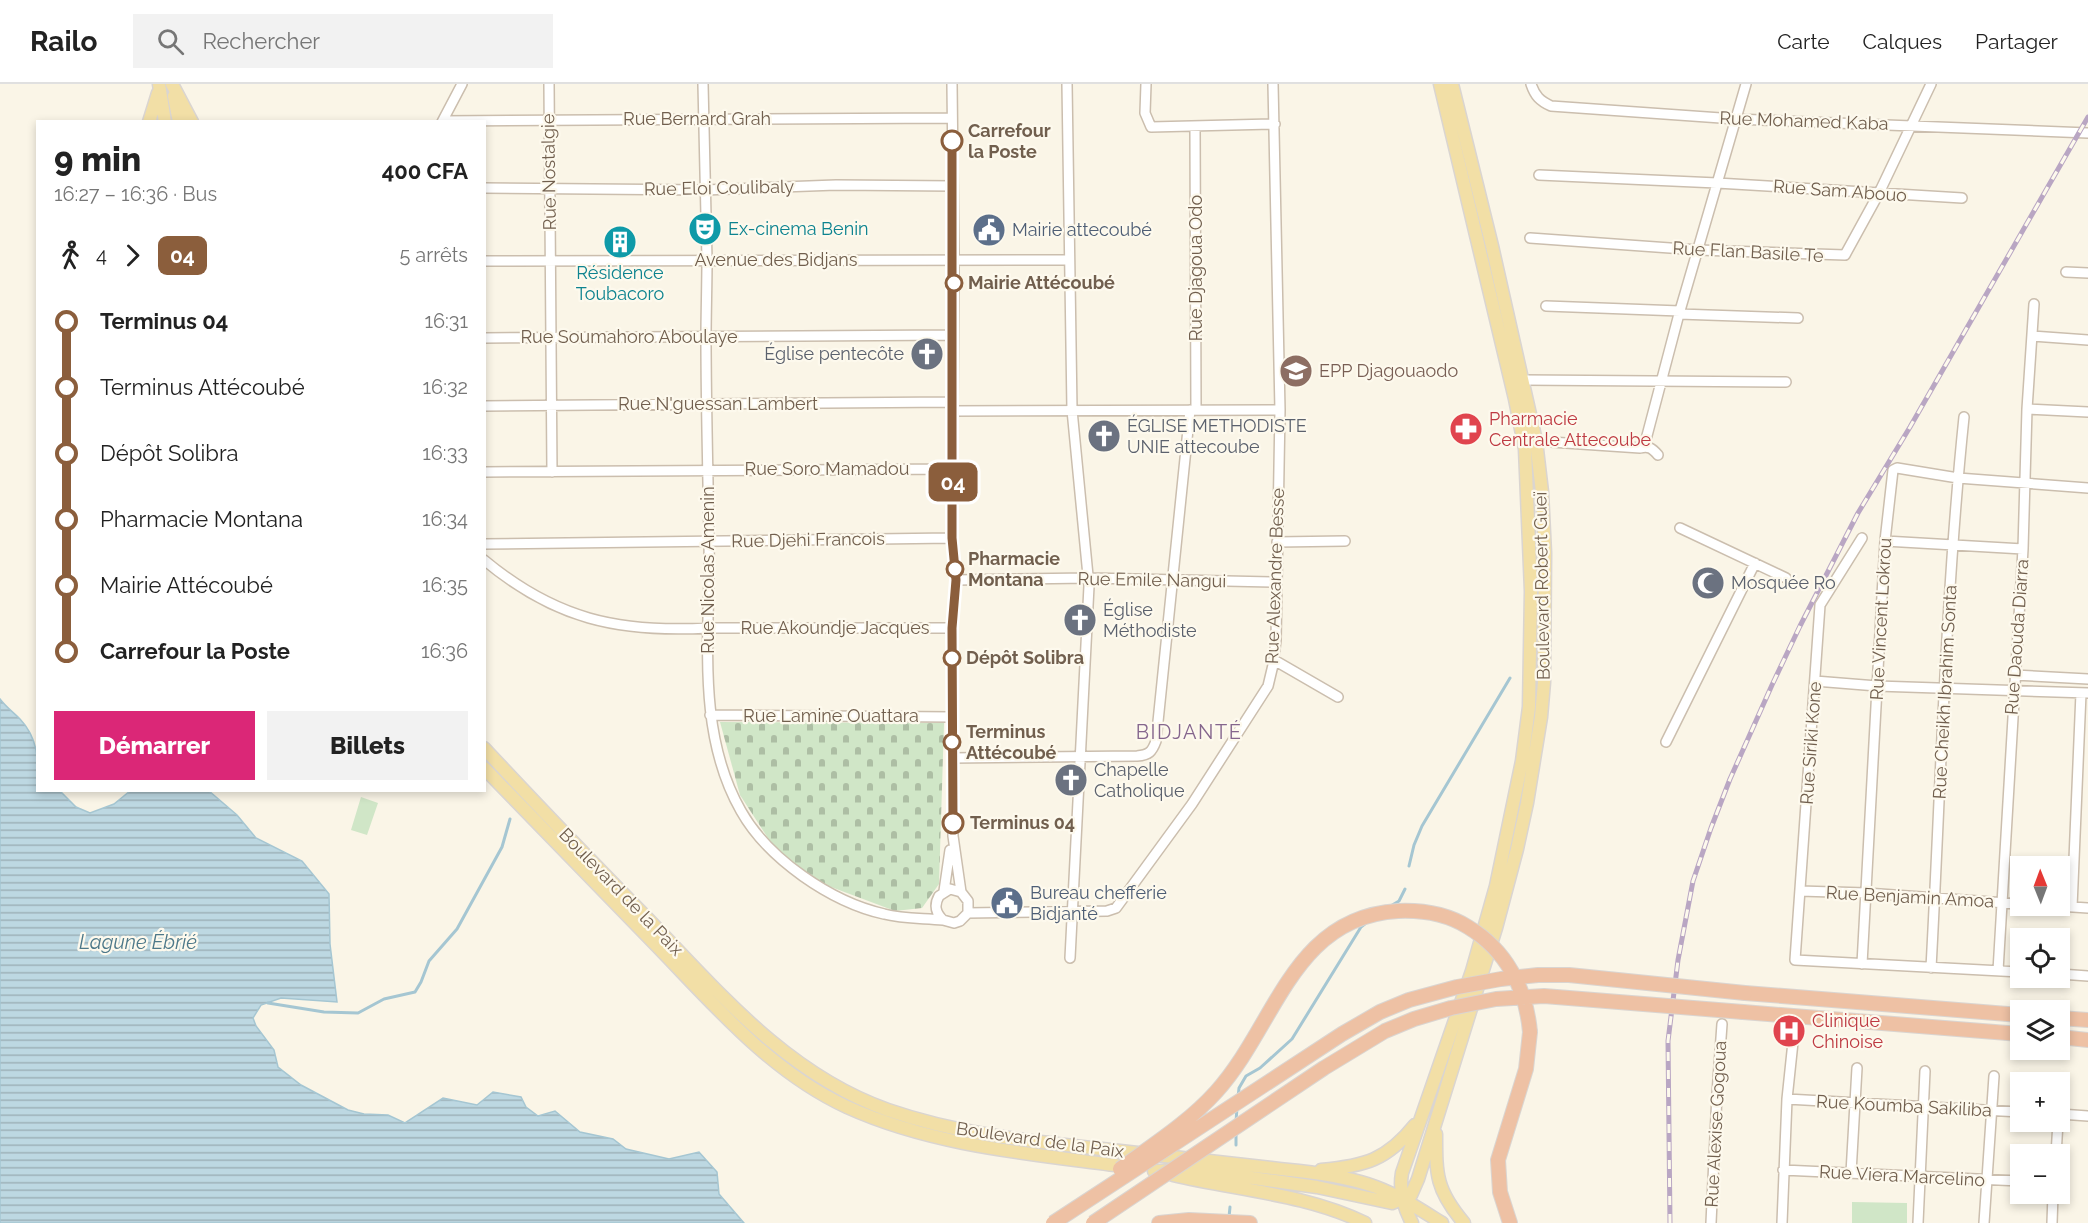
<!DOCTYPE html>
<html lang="fr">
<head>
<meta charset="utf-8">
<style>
	:root { --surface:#fff; --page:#f2f2f2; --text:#222; --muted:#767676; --line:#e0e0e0; --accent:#db2777 }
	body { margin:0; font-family:Raleway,sans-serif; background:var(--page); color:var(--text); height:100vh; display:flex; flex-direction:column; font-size:22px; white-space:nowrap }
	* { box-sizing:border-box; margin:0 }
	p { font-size:20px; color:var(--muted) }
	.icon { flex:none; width:33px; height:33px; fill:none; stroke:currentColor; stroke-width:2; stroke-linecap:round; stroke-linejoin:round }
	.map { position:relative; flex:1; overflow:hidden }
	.details { position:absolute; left:36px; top:36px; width:450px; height:672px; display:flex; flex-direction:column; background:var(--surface); border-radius:0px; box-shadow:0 3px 9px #0003 }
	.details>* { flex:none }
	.badge { padding:0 12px; border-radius:9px; font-size:21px; line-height:39px }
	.needle { width:39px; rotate:359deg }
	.fabs { position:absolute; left:2010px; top:772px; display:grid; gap:12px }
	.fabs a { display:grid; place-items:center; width:60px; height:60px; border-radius:0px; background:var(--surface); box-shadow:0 3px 9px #0003; font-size:30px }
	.map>.badge { position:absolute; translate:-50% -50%; box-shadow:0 0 0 3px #fff }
	.legs { display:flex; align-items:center; gap:9px; height:66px; padding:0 18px; font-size:20px }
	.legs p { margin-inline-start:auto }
	.headline { display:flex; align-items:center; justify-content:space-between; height:102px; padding:0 18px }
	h1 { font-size:33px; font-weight:800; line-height:45px }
	.primary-button { display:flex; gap:12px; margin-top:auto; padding:12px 18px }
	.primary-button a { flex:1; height:69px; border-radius:0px; background:var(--accent); color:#fff; font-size:24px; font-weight:800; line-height:69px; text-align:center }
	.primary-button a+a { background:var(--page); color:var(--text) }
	ul { padding:0 18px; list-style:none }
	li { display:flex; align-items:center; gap:21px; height:66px; font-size:22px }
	li i { display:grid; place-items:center; width:9px; height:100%; margin:0 8px; background:currentColor }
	li i::after { content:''; width:15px; height:15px; margin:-8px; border:4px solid; border-radius:50%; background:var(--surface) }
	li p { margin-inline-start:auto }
	li:first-child i { background:linear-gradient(#0000 50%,currentColor 0) }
	li:last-child i { background:linear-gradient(currentColor 50%,#0000 0) }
	header { display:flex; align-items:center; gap:36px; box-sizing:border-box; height:84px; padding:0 30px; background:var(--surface); border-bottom:2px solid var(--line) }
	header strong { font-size:28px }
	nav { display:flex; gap:33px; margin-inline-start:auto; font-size:21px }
	.search { width:420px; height:54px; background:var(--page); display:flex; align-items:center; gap:15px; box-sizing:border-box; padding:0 21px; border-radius:0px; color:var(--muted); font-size:22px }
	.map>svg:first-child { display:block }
	.cemetery { fill:url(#cemetery-stones) }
	.garden { fill:#d0e6c7 }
	.water { fill:url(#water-rules); stroke:#a5c6d2; stroke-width:1.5 }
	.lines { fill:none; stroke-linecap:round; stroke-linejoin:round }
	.stream { stroke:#a5c6d2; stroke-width:3 }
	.minor-casing { stroke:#cbbeae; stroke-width:12 }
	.major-casing { stroke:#dad5d1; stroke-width:15 }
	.highway-casing { stroke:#dad5d1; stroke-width:16 }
	.minor { stroke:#fff; stroke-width:9 }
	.major { stroke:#f2dfa6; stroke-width:12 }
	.highway { stroke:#eec1a4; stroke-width:14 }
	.rail-casing { stroke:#b9a6c3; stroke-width:5 }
	.rail { stroke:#fdf9ed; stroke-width:3; stroke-dasharray:9; stroke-linecap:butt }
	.highway-bridge-casing { stroke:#dad5d1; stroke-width:16; stroke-linecap:butt }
	.highway-bridge { stroke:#eec1a4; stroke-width:14 }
	.line-1-casing { stroke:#fff; stroke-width:14 }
	.line-1 { stroke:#8b5e3c; stroke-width:9 }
	.stop-1-dot { fill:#fff; stroke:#8b5e3c; stroke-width:3 }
	.labels { text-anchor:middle; stroke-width:4.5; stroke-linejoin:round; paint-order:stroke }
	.street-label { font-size:18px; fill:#715f4e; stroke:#fdf9ed }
	.stop-label { font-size:18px; font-weight:bold; fill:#715f4e; stroke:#fdf9ed; text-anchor:start }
	.culture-label { font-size:18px; fill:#0d838f; stroke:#fdf9ed; text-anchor:start }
	.service-label { font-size:18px; fill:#4e5e75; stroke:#fdf9ed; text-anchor:start }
	.worship-label { font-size:18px; fill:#5b616d; stroke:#fdf9ed; text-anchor:start }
	.education-label { font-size:18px; fill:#785e54; stroke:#fdf9ed; text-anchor:start }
	.health-label { font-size:18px; fill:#be3a42; stroke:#fdf9ed; text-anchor:start }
	.neighbourhood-label { font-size:20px; letter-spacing:1.5px; fill:#85668d; stroke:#fdf9ed }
	.water-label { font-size:20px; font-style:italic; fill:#4d7889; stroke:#fdf9ed }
</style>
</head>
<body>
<header>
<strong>Railo</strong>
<div class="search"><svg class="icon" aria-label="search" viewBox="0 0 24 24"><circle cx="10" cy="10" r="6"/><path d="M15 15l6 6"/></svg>Rechercher</div>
<nav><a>Carte</a><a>Calques</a><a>Partager</a></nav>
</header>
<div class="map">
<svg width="2088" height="1139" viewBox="0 0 2088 1139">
	<defs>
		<pattern id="cemetery-stones" width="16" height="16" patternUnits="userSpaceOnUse" patternTransform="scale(1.5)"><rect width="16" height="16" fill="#d0e6c7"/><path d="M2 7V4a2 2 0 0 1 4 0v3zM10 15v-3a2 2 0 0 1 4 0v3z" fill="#adbea4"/></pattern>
		<pattern id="water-rules" width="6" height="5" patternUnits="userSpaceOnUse" patternTransform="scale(1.5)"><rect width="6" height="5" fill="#bdd8e2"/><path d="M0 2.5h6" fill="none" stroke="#9eb2b9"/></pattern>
	</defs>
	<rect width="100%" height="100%" fill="#faf5e7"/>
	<path class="cemetery" d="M720,638l224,1 -5,161 -17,24 -27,3 -72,-27 -46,-32 -37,-57z"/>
	<path class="garden" d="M361,713l17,6 -11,32 -16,-5z
		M1852,1118l55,1v20h-55z"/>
	<path class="water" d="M0,615c6,8 13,13 20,20 20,21 18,45 18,71l22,1 16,16 14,6 24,-9 16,-13h79l28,24 19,23 46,23 27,33 1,50 7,58 -56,-4 -20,7 -8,13 3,8 18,24 4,17 23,18 47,25 16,4 24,1 17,8 38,-25 34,7 16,-13 28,5 5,10 12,9 17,-5 25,21 33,7 13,10 43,10 30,-7 18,20 2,22 25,29h-744z"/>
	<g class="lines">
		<path class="stream" d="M1409,782l5,-21 8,-19 88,-148
			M1389,823l10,-6 6,-12
			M268,919l56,9 34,1 26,-14 31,-7 6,-10 8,-21 28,-32 45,-82 8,-28
			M1238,1014l1,-10 7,-12 14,-8 32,-29 69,-112 5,-4
			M1236,1038l1,-15
			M1236,1047v14
			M1229,1133l1,-10"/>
		<defs>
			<path id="minor" d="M549,0l3,388
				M703,0c1,59 3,117 4,176 0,26 -1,52 -1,78 0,67 2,133 3,200 2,91 -15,191 32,273 27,48 90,91 143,103 19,5 40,4 59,6l11,3 6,-2 8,-8v-12l-7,-9 -11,-3 -11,7c-5,9 -4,16 4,24
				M952,0l2,176 -2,278 4,42 -4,48 1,208 8,56
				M1067,0l5,326 17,176 -19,372
				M1146,0l-1,29 6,14 124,-3
				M1531,0c4,12 9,17 20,22l184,13 353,14
				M443,37l509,-3
				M442,38l20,-38
				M1195,43l1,283
				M1539,91l178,8 245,15
				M484,104l221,2 131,-5 117,1
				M1530,154l168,12 147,5 34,-62 52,-109
				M484,177l584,-1
				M2066,188l22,1
				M1546,222l134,5
				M1679,230l119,4
				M2032,252l56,4
				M484,254l469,-3
				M1523,296l263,2
				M484,322l468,-4
				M2027,325l61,3
				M952,327l328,-1
				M1536,357l104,7c9,-2 12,0 18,7
				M1644,363l35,-133 67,-230
				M484,388l469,-3
				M1680,444l106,50
				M1862,454l-42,67 -25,355 225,12
				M1885,457l138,8
				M1277,458l68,-1
				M484,460l468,-6
				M484,476c71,59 134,73 224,68h244
				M956,496l133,-2 187,4
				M1274,576l64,37
				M2014,591l74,4
				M1815,597l62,5 211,7
				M710,631l242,2
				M1666,658l89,-179
				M952,674l185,-2c12,-1 15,-4 19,-15l34,-331
				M944,807l6,-41
				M1800,807l66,2 154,11
				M2058,822l30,2
				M2072,823l9,-214
				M968,829l139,-2 9,-3 76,-104 76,-118 5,-21 3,-25 4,-230 -7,-326
				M1862,880l23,-423 8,-71 4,-2 61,10 130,10
				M1931,884c10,-184 14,-368 33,-551
				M1998,887l25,-422 4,-140 7,-105
				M2060,890l28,2
				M1787,1015l233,13
				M2060,1017l1,-23
				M2060,1030l28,2
				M2056,1071l2,-33
				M1783,1086l237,11
				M1851,1089l6,-105
				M1711,1139l6,-129 5,-70
				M1782,1139l5,-124 6,-57
				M1918,1139l7,-152
				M1984,1139l10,-147
				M2052,1139l1,-29"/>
			<path id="major" d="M159,0l6,38
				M172,0l20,38
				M174,12l5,26
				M149,38l9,-29
				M484,664c54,58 109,115 164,171 71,74 140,156 240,191 69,24 141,31 214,39 65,7 131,15 197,22 26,3 53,7 77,16 24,9 45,23 66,36
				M484,684c58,60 116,119 174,179 57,59 113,125 189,160 88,40 187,47 282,60
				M1436,1050c0,41 0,56 28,89
				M1321,1086c44,-4 66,-10 94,-45
				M1154,1087l40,-1 23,3 100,14 75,16 19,-8 7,-16 78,-251 21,-79 10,-46 14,-86 3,-35 1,-129 -3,-61 -6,-51 -44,-195 -40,-162
				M1173,1091c63,15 133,19 192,48
				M1412,1139c-8,-15 -13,-33 -10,-50l70,-202 24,-85 26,-125 7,-54 2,-116 -6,-142 -10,-50 -75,-315"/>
			<path id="highway" d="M1745,909l275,22
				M1743,928l277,22
				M2060,934l28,2
				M2060,953l28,3
				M1159,1139l30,-3 61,3
				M1510,1139l-10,-31 -2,-32 28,-91 4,-37"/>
		</defs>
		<use href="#minor" class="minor-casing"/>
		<use href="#major" class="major-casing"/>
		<use href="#highway" class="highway-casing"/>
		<use href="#minor" class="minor"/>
		<use href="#major" class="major"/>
		<use href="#highway" class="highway"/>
		<defs>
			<path id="rail" d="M1670,1139l-2,-182 10,-81 15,-79 18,-53 19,-49 42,-94 28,-59 58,-113 52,-86 178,-310"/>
		</defs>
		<use href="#rail" class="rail-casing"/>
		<use href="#rail" class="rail"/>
		<defs>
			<path id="highway-bridge" d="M1120,1085c33,-24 69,-47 96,-77 60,-66 76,-175 182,-181 24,-1 49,3 70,16 38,23 58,61 62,105
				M1053,1139l289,-189 38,-22 29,-12 48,-13 44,-8 37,-4h31l176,18
				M1093,1139l231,-155 61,-37 29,-12 37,-11 45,-9 48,-3 199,16"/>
		</defs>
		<use href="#highway-bridge" class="highway-bridge-casing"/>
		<use href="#highway-bridge" class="highway-bridge"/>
	</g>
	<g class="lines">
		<defs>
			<path id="line-1" d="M952,57v397l4,42 -4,48 1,195"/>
		</defs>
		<use href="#line-1" class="line-1-casing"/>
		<use href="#line-1" class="line-1"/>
	</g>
	<defs>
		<symbol id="theatre-disc" viewBox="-11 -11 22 22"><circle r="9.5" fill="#0f9aa8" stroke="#fdf9ed"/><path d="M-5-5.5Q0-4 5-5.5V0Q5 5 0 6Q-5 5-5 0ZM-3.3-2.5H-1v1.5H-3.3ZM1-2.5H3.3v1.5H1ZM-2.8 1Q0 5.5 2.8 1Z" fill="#fff"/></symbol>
		<symbol id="civic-disc" viewBox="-11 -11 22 22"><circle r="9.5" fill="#5c6f8a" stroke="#fdf9ed"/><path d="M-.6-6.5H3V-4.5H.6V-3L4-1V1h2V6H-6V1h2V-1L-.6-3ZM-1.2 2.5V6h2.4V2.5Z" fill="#fff"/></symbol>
		<symbol id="building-disc" viewBox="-11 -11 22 22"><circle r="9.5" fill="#0f9aa8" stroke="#fdf9ed"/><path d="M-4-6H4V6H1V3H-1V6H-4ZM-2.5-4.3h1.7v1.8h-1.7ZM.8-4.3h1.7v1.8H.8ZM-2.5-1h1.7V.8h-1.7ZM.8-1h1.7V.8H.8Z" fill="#fff"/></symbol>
		<symbol id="church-disc" viewBox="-11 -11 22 22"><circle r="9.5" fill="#6b7280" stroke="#fdf9ed"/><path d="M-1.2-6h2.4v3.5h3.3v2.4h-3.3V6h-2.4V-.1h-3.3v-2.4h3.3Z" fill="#fff"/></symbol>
		<symbol id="school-disc" viewBox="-11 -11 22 22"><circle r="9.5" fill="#8d6e63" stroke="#fdf9ed"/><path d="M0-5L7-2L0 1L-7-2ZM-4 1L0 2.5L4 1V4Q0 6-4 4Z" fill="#fff"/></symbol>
		<symbol id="pharmacy-disc" viewBox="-11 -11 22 22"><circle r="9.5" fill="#e0444e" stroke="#fdf9ed"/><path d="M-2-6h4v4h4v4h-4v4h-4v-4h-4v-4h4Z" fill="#fff"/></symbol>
		<symbol id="mosque-disc" viewBox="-11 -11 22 22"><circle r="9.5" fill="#6b7280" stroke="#fdf9ed"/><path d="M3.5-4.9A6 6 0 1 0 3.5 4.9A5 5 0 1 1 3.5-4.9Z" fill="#fff"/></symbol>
		<symbol id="hospital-disc" viewBox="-11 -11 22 22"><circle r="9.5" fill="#e0444e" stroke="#fdf9ed"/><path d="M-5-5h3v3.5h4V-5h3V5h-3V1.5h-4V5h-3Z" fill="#fff"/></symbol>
	</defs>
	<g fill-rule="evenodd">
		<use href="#theatre-disc" x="686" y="126" width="38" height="38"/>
		<use href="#civic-disc" x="970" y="127" width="38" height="38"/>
		<use href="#building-disc" x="601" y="139" width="38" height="38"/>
		<use href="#church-disc" x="908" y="251" width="38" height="38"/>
		<use href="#school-disc" x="1277" y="268" width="38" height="38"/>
		<use href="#pharmacy-disc" x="1447" y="326" width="38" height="38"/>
		<use href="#church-disc" x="1085" y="333" width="38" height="38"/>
		<use href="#mosque-disc" x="1689" y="480" width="38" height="38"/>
		<use href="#church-disc" x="1061" y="517" width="38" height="38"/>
		<use href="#church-disc" x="1052" y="677" width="38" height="38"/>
		<use href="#civic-disc" x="988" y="800" width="38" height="38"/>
		<use href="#hospital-disc" x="1770" y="928" width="38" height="38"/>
	</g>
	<g class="stop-1-dot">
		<circle cx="952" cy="57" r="10"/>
		<circle cx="954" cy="199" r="8"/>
		<circle cx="955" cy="485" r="8"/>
		<circle cx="952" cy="574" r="8"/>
		<circle cx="952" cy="658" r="8"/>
		<circle cx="953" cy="739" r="10"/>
	</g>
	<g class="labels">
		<g class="street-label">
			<text x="697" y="41">Rue Bernard Grah</text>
			<text transform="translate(1804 37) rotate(2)" y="6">Rue Mohamed Kaba</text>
			<text transform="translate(549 88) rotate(-91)" y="6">Rue Nostalgie</text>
			<text transform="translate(719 104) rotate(-1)" y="6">Rue Eloi Coulibaly</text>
			<text transform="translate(1840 107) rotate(4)" y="6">Rue Sam Abouo</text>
			<text transform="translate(1748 168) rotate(3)" y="6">Rue Flan Basile Te</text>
			<text x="776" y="182">Avenue des Bidjans</text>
			<text transform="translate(1196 184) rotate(-90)" y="6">Rue Djagoua Odo</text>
			<text x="629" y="259">Rue Soumahoro Aboulaye</text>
			<text x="718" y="326">Rue N'guessan Lambert</text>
			<text x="827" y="391">Rue Soro Mamadou</text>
			<text transform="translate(808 456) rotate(-1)" y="6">Rue Djehi Francois</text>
			<text transform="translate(708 486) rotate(-90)" y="6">Rue Nicolas Amenin</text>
			<text transform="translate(1275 492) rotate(-88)" y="6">Rue Alexandre Besse</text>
			<text transform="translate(1152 496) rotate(1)" y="6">Rue Emile Nangui</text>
			<text transform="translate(1542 502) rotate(-91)" y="6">Boulevard Robert Gueï</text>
			<text transform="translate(1881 535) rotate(-87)" y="6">Rue Vincent Lokrou</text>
			<text x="835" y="550">Rue Akoundje Jacques</text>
			<text transform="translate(2017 553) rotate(-86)" y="6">Rue Daouda Diarra</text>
			<text transform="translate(1945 608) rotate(-87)" y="6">Rue Cheikh Ibrahim Sonta</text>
			<text x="831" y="638">Rue Lamine Ouattara</text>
			<text transform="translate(1811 659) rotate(-86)" y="6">Rue Siriki Kone</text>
			<text transform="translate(621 808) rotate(46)" y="6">Boulevard de la Paix</text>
			<text transform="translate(1910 813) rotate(3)" y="6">Rue Benjamin Amoa</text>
			<text transform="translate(1904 1022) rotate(3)" y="6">Rue Koumba Sakiliba</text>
			<text transform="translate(1716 1040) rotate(-87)" y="6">Rue Alexise Gogoua</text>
			<text transform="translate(1040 1056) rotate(8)" y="6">Boulevard de la Paix</text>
			<text transform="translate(1902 1092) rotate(3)" y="6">Rue Viera Marcelino</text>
		</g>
		<g class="stop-label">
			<text x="968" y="53">Carrefour<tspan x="968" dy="21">la Poste</tspan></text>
			<text x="968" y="205">Mairie Attécoubé</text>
			<text x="968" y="481">Pharmacie<tspan x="968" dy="21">Montana</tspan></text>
			<text x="966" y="580">Dépôt Solibra</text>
			<text x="966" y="654">Terminus<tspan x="966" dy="21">Attécoubé</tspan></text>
			<text x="970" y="745">Terminus 04</text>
		</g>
		<g class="culture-label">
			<text x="728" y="151">Ex-cinema Benin</text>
			<text x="620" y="195" text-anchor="middle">Résidence<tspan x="620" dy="21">Toubacoro</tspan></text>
		</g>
		<g class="service-label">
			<text x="1012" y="152">Mairie attecoubé</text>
			<text x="1030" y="815">Bureau chefferie<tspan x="1030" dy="21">Bidjanté</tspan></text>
		</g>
		<g class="worship-label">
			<text x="904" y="276" text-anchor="end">Église pentecôte</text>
			<text x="1127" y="348">ÉGLISE METHODISTE<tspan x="1127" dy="21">UNIE attecoube</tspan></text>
			<text x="1731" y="505">Mosquée Ro</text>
			<text x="1103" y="532">Église<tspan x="1103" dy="21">Méthodiste</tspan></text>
			<text x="1094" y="692">Chapelle<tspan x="1094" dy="21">Catholique</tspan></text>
		</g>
		<g class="education-label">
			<text x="1319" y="293">EPP Djagouaodo</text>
		</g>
		<g class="health-label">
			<text x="1489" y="341">Pharmacie<tspan x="1489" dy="21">Centrale Attecoube</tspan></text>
			<text x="1812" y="943">Clinique<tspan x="1812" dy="21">Chinoise</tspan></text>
		</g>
		<g class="neighbourhood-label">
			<text x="1189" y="655">BIDJANTÉ</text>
		</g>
		<g class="water-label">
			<text x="138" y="865">Lagune Ébrié</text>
		</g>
	</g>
</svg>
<div class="fabs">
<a><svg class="needle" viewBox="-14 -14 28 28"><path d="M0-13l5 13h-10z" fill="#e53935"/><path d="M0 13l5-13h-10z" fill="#767676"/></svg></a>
<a><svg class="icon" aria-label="locate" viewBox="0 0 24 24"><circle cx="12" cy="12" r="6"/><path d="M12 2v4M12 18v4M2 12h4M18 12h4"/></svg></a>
<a><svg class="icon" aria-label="layers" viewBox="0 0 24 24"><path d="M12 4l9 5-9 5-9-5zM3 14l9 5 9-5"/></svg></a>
<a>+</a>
<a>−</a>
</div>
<b class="badge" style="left:953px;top:398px;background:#8b5e3c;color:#fff">04</b>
<section class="details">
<div class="headline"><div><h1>9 min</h1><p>16:27 – 16:36 · Bus</p></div><b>400 CFA</b></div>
<div class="legs"><svg class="icon" aria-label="walk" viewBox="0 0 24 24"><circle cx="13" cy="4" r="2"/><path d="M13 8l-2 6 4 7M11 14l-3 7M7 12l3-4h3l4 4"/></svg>4<svg class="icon" aria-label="forward" viewBox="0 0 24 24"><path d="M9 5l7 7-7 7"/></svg><b class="badge" style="background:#8b5e3c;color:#fff">04</b><p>5 arrêts</p></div>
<ul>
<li><i style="color:#8b5e3c"></i><b>Terminus 04</b><p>16:31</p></li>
<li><i style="color:#8b5e3c"></i><span>Terminus Attécoubé</span><p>16:32</p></li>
<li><i style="color:#8b5e3c"></i><span>Dépôt Solibra</span><p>16:33</p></li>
<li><i style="color:#8b5e3c"></i><span>Pharmacie Montana</span><p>16:34</p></li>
<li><i style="color:#8b5e3c"></i><span>Mairie Attécoubé</span><p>16:35</p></li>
<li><i style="color:#8b5e3c"></i><b>Carrefour la Poste</b><p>16:36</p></li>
</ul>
<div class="primary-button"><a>Démarrer</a><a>Billets</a></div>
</section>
</div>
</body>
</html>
